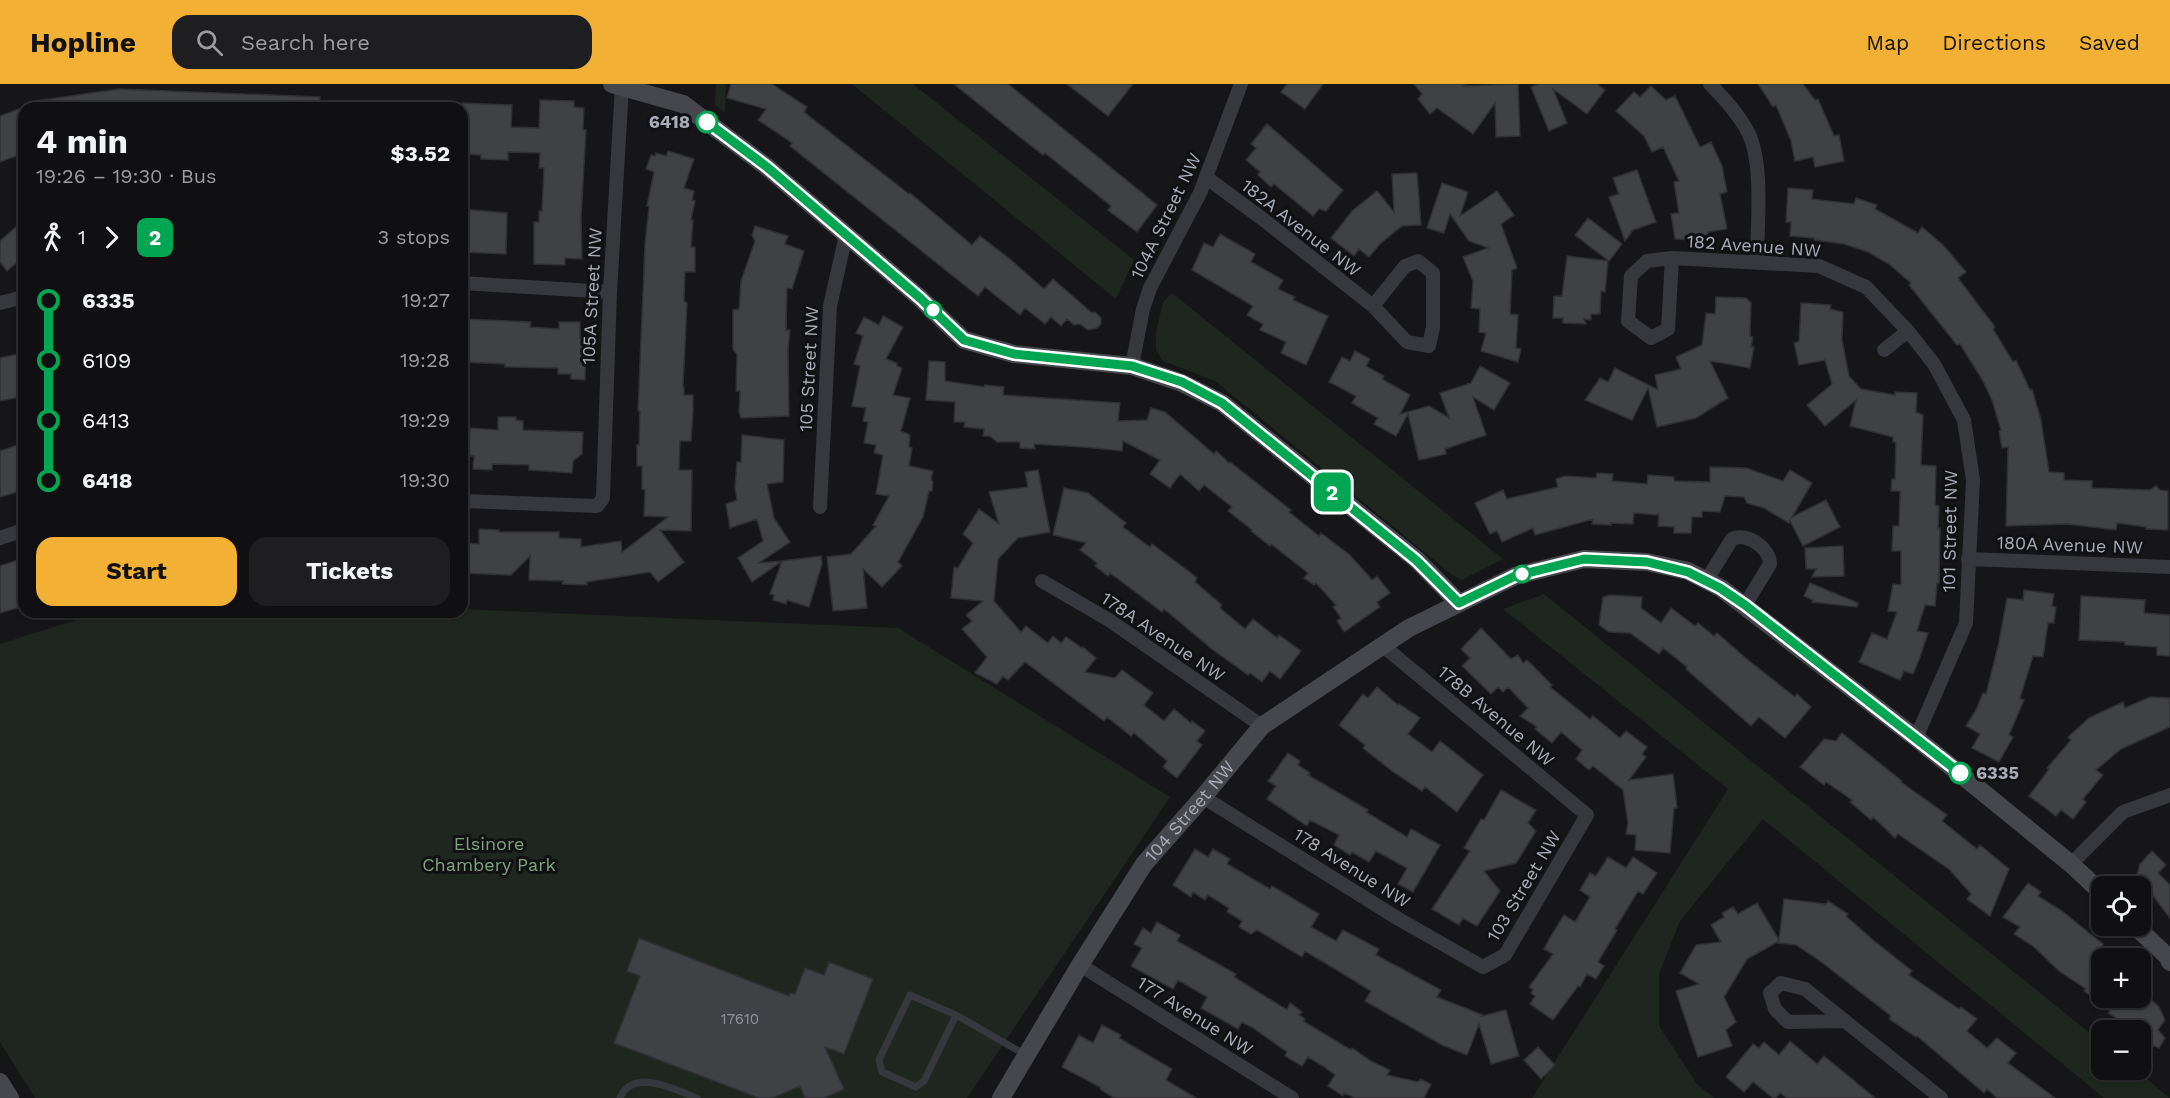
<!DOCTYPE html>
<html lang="en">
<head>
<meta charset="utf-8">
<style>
	:root { --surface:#101012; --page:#1e1e20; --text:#f1f3f6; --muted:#9c9d9f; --line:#303032; --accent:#f2b134 }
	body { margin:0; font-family:"Work Sans",sans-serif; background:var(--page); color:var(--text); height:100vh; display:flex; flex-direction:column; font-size:22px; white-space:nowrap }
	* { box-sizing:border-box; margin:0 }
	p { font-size:20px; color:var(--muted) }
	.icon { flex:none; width:33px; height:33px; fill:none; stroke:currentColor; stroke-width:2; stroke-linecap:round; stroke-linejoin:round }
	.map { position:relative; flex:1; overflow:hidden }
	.side { position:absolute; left:18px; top:18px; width:450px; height:516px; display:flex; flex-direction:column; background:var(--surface); border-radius:18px; box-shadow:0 2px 4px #0004,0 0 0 2px var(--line) }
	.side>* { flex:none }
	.badge { padding:0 12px; border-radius:9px; font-size:21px; line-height:39px }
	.tools { position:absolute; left:2091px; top:792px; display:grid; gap:12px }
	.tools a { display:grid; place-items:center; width:60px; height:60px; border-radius:12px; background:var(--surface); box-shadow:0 2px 4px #0004,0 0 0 2px var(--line); font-size:30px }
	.map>.badge { position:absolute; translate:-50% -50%; box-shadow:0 0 0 3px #fff }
	.legs { display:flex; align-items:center; gap:9px; height:66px; padding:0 18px; font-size:20px }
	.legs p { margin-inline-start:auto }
	.head { display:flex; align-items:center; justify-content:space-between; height:102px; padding:0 18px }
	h1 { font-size:33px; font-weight:700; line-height:45px }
	.primary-button { display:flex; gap:12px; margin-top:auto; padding:12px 18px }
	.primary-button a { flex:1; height:69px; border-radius:18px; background:var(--accent); color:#111; font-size:24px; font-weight:700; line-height:69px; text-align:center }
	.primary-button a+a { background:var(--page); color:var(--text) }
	ul { padding:0 18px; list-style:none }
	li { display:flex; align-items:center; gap:21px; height:60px; font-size:22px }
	li i { display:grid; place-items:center; width:9px; height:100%; margin:0 8px; background:currentColor }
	li i::after { content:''; width:15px; height:15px; margin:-8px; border:4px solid; border-radius:50%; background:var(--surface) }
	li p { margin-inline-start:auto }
	li:first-child i { background:linear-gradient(#0000 50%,currentColor 0) }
	li:last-child i { background:linear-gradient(currentColor 50%,#0000 0) }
	header { display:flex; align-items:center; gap:36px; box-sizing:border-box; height:84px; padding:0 30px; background:var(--accent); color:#111 }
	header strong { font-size:28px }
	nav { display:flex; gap:33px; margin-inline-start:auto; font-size:21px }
	.search { width:420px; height:54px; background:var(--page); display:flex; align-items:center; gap:15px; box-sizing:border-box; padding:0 21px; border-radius:18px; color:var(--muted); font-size:22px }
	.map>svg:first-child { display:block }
	.green { fill:#1e261f }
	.building { fill:#404145; stroke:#303034; stroke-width:1.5 }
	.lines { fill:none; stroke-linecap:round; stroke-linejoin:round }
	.lane { stroke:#37383d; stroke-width:7 }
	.street { stroke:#37383d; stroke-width:14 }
	.secondary { stroke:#45474d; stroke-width:18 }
	.line-1-casing { stroke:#fff; stroke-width:14 }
	.line-1 { stroke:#00a651; stroke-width:9 }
	.stop-1-dot { fill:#fff; stroke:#00a651; stroke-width:3 }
	.labels { text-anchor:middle; stroke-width:6; stroke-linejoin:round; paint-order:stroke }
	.number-label { font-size:15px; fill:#8e929b }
	.stop-label { font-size:18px; font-weight:bold; fill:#a8adb8; stroke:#111113; text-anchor:end }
	.street-label { font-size:18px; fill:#a8adb8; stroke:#111113 }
	.park-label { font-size:18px; fill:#7fa381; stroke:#111113 }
</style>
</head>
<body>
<header>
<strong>Hopline</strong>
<div class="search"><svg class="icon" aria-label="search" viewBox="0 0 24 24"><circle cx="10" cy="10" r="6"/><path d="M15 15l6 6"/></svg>Search here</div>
<nav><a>Map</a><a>Directions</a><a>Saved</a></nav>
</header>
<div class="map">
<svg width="2170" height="1014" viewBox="0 0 2170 1014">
	<rect width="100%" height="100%" fill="#161618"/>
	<path class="green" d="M716,0h10l-1,29 -10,-8z
		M852,0h61l221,176 -18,39z
		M1172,209l331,266 -41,21 -11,-6 -236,-193 -52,-20 -7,-11v-18l7,-30z
		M1544,510l557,448 1,28h34l34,28h-66l-341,-279 -83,102 -21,53v52l38,58 18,14h-183l196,-309 -225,-180z
		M462,525l436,19 272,169 -203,301h-932l-35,-56v-398l102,-32h360z"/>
	<path class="building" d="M731,0h41l35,23 -3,5 105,82 1,-1 62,52 8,-9 31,24 33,29 9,-10 39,34 3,-1 6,6v6l-4,4 -9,2 -8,-6 -6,1 -7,-6 -6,7 -10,-9 -6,7 -20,-16 -5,7 -35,-28 -7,9 -188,-150 2,-3 -34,-23 8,-11 -39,-11z
		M954,0h54l149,121 -20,27 -29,-22 3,-4 -66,-53 -2,2 -27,-21z
		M1067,0h66l-25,32z
		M1287,0h36l-18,25 -24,-17z
		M1414,0h53l-3,2 54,-2 2,52 -24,1 -1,-34 -22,31 -36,-26 -7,6 -12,-15 4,-5z
		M1539,0h58l8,6 -18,24 -34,-25 14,34 -18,8 -18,-44z
		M1758,0h45l12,16 3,-1 16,37 5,-1 5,26 -29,6 -2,-10 -18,4 -4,-20 -15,-36 -3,2z
		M1651,2l15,14 9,-4 25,51 11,-5 11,24 5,26 -7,2 7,35 -19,3 1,9 -34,-2 -4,-25 8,-1 -5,-31 5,-1 -16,-34 -11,5 -8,-16 -28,-25 18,-19 6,5z
		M119,5l201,8 -1,11h-282l-1,-7z
		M540,16l34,1v6l10,1 -1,22h3l-5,87 1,42 -17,-1v7l-31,-1v-42h5v-11h3l2,-43h-5l1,-15 -32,-1v8l-27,-1v-4l-19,-1v-51l50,2 -1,22 28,1z
		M24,23v46l-24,9v-46z
		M1267,40l76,66 -17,21 -7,-2 -6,7 -39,-32 -3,3 -13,-12 2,-3 -14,-12 10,-12 -5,-4z
		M668,67l26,8 -10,29 10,3 -2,9 3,1 -4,19h2l-2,27h4v25h-10l-1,29 3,2 -4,83 1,1v8h9v17l-2,29h-11l-1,29h13l-1,61 -31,-1 24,32 -26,20 -8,-10 -63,10v3l-25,-1 1,-3 -34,-1 1,-24 -19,19 -49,-2v-30l17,1v-15l20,1v2h60v6l22,1v8l40,-6 1,11 46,-35 -24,-1 1,-26 -3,-1v-23h-5v-21h2l1,-34h-2l7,-167 4,-38h-2l7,-34 -8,-3 5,-14 4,1 1,-3 10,3z
		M1637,86l19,52 -23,8 -8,11 -16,-44 10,-3 -6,-16z
		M1417,89l4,52 -19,1 -22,18 -11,13 -10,-8 -5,7 -23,-18 21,-27 25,-20 17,21 -2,-38z
		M1442,99l26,9 -8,24 37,-25 17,24 -13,9 16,44 -5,2 -2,44 8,1 -2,33 5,1 -3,13 -37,-11 5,-18 -7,-1 1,-23 -9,-1 2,-27 -10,-24 25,-9 -19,-7 -19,-27 -6,19 -17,-5z
		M1788,104l25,2 -1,9 42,5 2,-6 21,7 -2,4 43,24 4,-6 21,18 23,27 -8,6 37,49 -2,2 20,33 3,-2 14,30 2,-1 9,31 8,52 15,1v7l28,1v7l58,2 6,-4 4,4 8,1v39l-22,-1v-2l-29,-4 -1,7 -49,-6 -61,2 2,-79 -6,1 -3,-17 2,-1 -9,-30 -9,-19 -23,-37 -3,1 -48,-60 2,-2 -22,-19 -21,-12 -24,-8 -30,-4v-2l-24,-2 1,-14h-5z
		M462,125l45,4 -1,41 -44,-2z
		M1588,134l34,26 -13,17 -34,-26z
		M24,136v36l-17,15 -7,-9v-21z
		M755,142l33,10 -3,8 19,7 -12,38 -5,-1 -1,42h4l-2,19 1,67 -48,2 -2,-6 1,-21h-4l1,-37 -4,-4v-40l6,-1 2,-28 14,-40 -3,-6z
		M1220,150l35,20 -4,8 32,18 -5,9 17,8 -2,3 35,16 -22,49 -25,-12 5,-11 -26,-12 3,-6 -16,-9 6,-9 -61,-36 12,-27 9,4z
		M1567,172l41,5 -3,31 -4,-1 -1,23h-9v6l-7,-1 2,5 -23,-1v-5h-10l1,-22h8z
		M1716,213l30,1 5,5 -1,33 3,1 -2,10h3l-4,21 -40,-7 18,37 -32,20 -39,9 -9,-39 -16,32 -47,-20 15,-22 8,4 7,-14 43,22 -3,-15 26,-6 -5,-12 26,-12 4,-32 9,1z
		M1801,219l30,2 -1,4 13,3 -1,28 7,36 12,13 34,6v-3l22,1 -1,19 7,3 -2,50 15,1 -1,39 4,1 -1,22h2l-1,55h-2l-2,23 -10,-1 -8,26 11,2 -8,24 -7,17 -9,-3 -4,9 -41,-18 13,-29 15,6 10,-27 -9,-1 5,-27 8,1v-34h-9l1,-25h6l1,-35h-9l1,-12h3l1,-37h-3v-5l-43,-11 6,-26 -31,26 -18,-21 25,-21 -7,-24 -26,5 -5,-22 5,-2z
		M883,232l20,11 -17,32 11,4v3l5,2 -9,27 17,3 -9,33 9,4 -1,12 3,1 -3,18 24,5 -2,8 2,3 -1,9h-3l-6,26 -25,45 4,4 -20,21 -19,-18 4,39 -34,3 -6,-54 24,-3 25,-28 -3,-1 16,-29 -13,-2 7,-39 -9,-2 2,-8 -12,-2 4,-21 -5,-1 3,-13 -14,-2 8,-40 -6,-2 9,-28 -7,-3 8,-16 15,8z
		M462,235l69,3 -1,5 29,2v-7h21v16h6l-1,42 -14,-1v-5h-13v-6l-53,-1v-3l-43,-2z
		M1355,267l15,8 -4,7 18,10 -2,3 28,16 -10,19 29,-8 20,12 -9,-25 31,-10 9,-17 30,17 -16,27 -21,-13 13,38 -41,14 1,5 -27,6 -11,-46 -12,22 -22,-12 4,-6 -26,-15 4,-7 -27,-14 13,-25 8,4z
		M24,269v34l-6,1 2,9 -20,4v-43z
		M929,277l16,1v19l39,6 1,-2 19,2 -1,8 117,8 -2,18 29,-1 4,-12 14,4 49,42 2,-3 13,12 1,-1 61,48 -2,2 30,24 2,-3 29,22 22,25 5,-4 13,17 -13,9 3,5 -36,25 -7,-11 4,-3 -8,-11 3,-2 -20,-22 -2,2 -10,-7 4,-5 -37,-29 -1,2 -19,-15 1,-1 -24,-19 4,-4 -28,-22 -5,6 -19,-17 -10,14 -20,-14 10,-14 -37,-19 -1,10 -38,-4 -50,-3 1,5 -15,-1v-6h-23l-7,-6h-7l1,-7 -20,-2 1,-5h-11l1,-20 -29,-2z
		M498,333h18v3l7,1v9l60,2 -1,22 -9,7 -1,12 -43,-3v-5l-37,-1v6l-19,-1 1,-13h-12v-24h8v-4l28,2z
		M742,351l42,5 -1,42 -16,2 7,34 16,24 -31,21 23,-2 -30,21 -14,-24 25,-17 -6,-22 -27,9 -4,-24 11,-4 -2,-12 2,-26h4z
		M24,359v47l-24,7v-46z
		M1710,383l36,1 37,13 7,-11 22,13 -20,34 34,-17 14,27 -37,19 -13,-25 -1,2 -25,-15 -17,-5 -3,-6 -19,-1 -5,16 -18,-1v6h-10l-1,16h-17v-6l-16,-1 1,-11 -25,-2 -1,11 -22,-1v2l-19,-1 1,-5 -58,16 -2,-7 -31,14 -5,-11 -7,3 -15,-31 28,-13 4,9 51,-12 -2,-8 9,-3 31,2 1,-5 16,1 -1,7 35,3 1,-9 26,2v4l36,1z
		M1038,386l12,62 -32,6 -20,21 -4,42 27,31 5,-6 22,17 5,-7 8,7 5,-6 16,11 1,-1 13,11 -11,14 30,6 7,-8 31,23 -9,12 20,16 10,-12 17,14 1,-2 13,10 -8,10 5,4 -25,33 -14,-11 4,-6 -33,-28 -3,3 -24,-19 -3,4 -79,-59 -17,18 -5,-4 -6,8 -22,-11 12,-16 -25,-28 10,-8 -6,-6 17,-14 -32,-3 3,-31 4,1 15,-25 -10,-9 16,-25 20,15 -10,-32 39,-5 -3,-15z
		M1064,404l24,5 38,30 -3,4 27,20 2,-3 39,29 6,5 -2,4 27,23 -2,3 25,21 8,-10 24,19 2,-3 22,16 -21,28 -10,-8 -8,11 -12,-9 -2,2 -35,-25 -49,-41 -2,3 -52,-39 -2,3 -13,-10 2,-3 -17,-13 6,-7 -33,-8z
		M1843,462l1,30 -32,1 4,-8h-10l-1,-21z
		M821,472l1,8 -13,43 -22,-7 -1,4 -13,-4 1,-5 -4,-1 12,-33z
		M24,474v48l-24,7v-47z
		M1810,499l48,20 -1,4 -45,-5 1,-2 -9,-4z
		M2024,506l30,4 -2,12 4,1 -2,16h-6l-5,34 -10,-1 -13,42 4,2 -15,35 4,2 -14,25 -27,-14 8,-14 -14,-8 10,-16 7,-17 3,1 13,-52 8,-44 16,2z
		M1610,511l32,2 -1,11 20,15 10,-15 24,18 3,-3 16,13 3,-3 31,27 47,37 2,-3 14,13 -26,31 -26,-21 -8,9 -65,-57 1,-2 -24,-19 -4,6 -29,-21 -21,-1 -10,-7 4,-28z
		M2081,512l64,4 -1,13 26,2v41l-13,-1v-8l-32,-2v-3l-46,-2z
		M1481,544l30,31 7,-4 5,8 4,-3 25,25 -2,2 40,32 3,-3 27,22 6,-7 21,16 -5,7 4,3 -17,23 44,-6 4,34h-3l-4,45 -35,-3 1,-15 -10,-1 2,-11 -5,-33 -30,-24 -4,4 -13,-11 6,-9 -21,-18 -9,11 -17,-14 2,-2 -17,-11 8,-8 -20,-21 -5,5 -5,-5 -7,7 -29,-28 8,-8 -9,-9z
		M1377,603l21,18 1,-1 21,14 -12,16 24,18 8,-11 43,34 -26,37 -32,-25 -3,4 -30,-20 -29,-23 2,-3 -26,-20 24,-31 5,4z
		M2150,613l20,1v29l-49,22 -25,21 7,5 -20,24 3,3 -13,17 -12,-9 -5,6 -27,-20 20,-27 -2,-1 24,-28 -3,-3 21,-19 34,-16 2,6z
		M1842,649l60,48 -1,1 46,33 -5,6 35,28 3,-4 29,24 -19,47 -23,-17 4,-5 -21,-24 -52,-36 -3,4 -22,-21 -2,3 -21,-18 2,-2 -26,-18 -2,3 -24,-18 24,-28 12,2z
		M1288,669l12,8 -2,4 12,8 -2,2 60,35 -2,2 41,25 4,-8 29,16 -27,47 -15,-8 9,-16 -31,-17 -7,11 -17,-10 -2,3 -16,-10 5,-10 -29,-15 -3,6 -40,-27 9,-13 -8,-5z
		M1501,706l35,20 -8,13 8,8 -20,32 -32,8 16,20 -23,35 -14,-8 -4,7 -27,-16 38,-58 -6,-3 17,-29 3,1z
		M1195,765l13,8 5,-8 17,10 -3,5 43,25 2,-3 47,28 -8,13 25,14 7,-11 36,19 -3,6 65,35 -4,7 46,18 -1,1 24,-6 13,46 -28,8 -12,-40 -12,31 -25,-10 -77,-44 6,-10 -26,-16 -40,-24 -3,6 -45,-27 -6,4 -12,-7 3,-6 -15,-9 2,-4 -21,-13 -3,5 -12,-8 -2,5 -18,-12z
		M2152,767l14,14 -8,8 12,12v33l-33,-43 3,-11z
		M1608,773l18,11 7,-11 24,16 -14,21 -5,-3 -23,38 2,1 -19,32 6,4 -8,13 -9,-5 -7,13 -2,-1 -25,34 -23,-16 5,-8 -4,-3 2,-3 -4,-3 24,-33 -9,-5 7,-13 13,-21 11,7 15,-25 -10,-7 10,-17 6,3z
		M2028,799l13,9 -3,4 24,15 41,33 -1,4v50h38v-9l19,18 6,13 -7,10 7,8 -6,10 -6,-3 -13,18v-33h-4l-28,-17 2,-2 -26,-20 2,-2 -27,-18 -26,-25 -19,-12 6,-7 -17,-10z
		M1784,815l42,5 2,-3 20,13 -2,2 27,24 39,31 -3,4 50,34 2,-2 16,12 -10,12 20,17 10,-10 19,15 -8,10 47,35h-58l-10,-9 -3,4 -67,-57 -1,1 -27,-18 2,-3 -71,-55 -24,-16 -18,-2 1,-2 -32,18 -23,38 12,25 -10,8 6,16 -34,11 -22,-66 23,-7 -19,-11 16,-28 25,-3 -10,-17 13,-8 -2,-4 11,-6 5,7 19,-11 22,37z
		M1157,838l23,13 -3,6 59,33 -2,3 53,33 3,-7 12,9 -3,3 6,4 -2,2 48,29 1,-2 19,13 19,9 -3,5 31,7 2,-3 11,5 -7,14h-69l-11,-5 -1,3 -15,-10 7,-11 -12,-9 -15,-9 -6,9 -17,-10 2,-4 -34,-24 -11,-6 -4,7 -37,-21 6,-11 -29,-17 -5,9 -42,-23 11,-18 -8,-4 9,-16 8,5z
		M639,854l150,58 1,-3 5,1 10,-26 19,7 5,-13 44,17 -29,75 -19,-7 19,42 -20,9h-19l-5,-12 -27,12h-14l-145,-55 26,-67 -13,-5z
		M1102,941l19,10 -2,3 53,31 -6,11 30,18h-82l-13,-8 -1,-3 -38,-20 17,-32 14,8z
		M1790,957l27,23 7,-8 51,42h-88l-7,-5 -4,5h-3l-20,-16 -9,10 -18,-15 27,-33 6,4 5,-6 15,13z
		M1538,963l17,18 -14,14 -17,-19z"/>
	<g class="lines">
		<path class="lane" d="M956,931l-32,66 -8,6 -34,-15 -3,-12 31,-65 46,20 70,40
			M620,1014c13,-31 56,-8 77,0"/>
		<path class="street" d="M1710,0c14,14 29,31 38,48 16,32 9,94 9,130
			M1207,94l57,42 109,86 34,36 22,4 4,-19v-54l-15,-12 -13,5 -32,40
			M1672,174l-4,71 -17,9 -23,-17 3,-45 16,-15 25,-3 147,8 47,21 42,44 26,33 30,56 9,60 -7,143 -50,115
			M462,199l148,9
			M0,219l24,-6
			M1884,266l24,-19
			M1132,282l11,-57 7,-21 50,-95 41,-109
			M462,417l135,5 6,-8 7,-206 12,-206
			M820,423l10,-201 16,-71
			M0,454l24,-8
			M1968,475l202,8
			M1042,497l67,39 153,106
			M1706,497l26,-42c15,-7 38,9 38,25l-25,41
			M1203,713l194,121 86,49 22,-12 82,-140 -205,-170
			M2071,780l52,-52 47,-17
			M1080,881l212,133
			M1845,937l-57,1 -13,-13 -5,-16 11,-10 24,6 136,109"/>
		<g class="secondary">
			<path d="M612,0l71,20 84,63 153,131 44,42 50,14 118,12 50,17 40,20 195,157 42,43"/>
			<path d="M2135,842l33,31 2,5"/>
			<path d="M0,998l10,16"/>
			<path id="s1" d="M1001,1014l79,-133 64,-101 59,-67 59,-71 147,-98 106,-52 69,-17 63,3 41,9 33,17 195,150 155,126 31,29"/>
		</g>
	</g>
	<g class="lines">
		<defs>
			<path id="line-1" d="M707,38l60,45 153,131 44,42 50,14 118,12 50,16 40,21 194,157 43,43 56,-27 69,-17 63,3 41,10 32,16 25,17 215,168"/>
		</defs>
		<use href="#line-1" class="line-1-casing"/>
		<use href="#line-1" class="line-1"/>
	</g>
	<g class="stop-1-dot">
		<circle cx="707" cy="38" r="10"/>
		<circle cx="933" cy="226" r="8"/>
		<circle cx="1522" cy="490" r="8"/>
		<circle cx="1960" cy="689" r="10"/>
	</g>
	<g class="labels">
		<g class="number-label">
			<text x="740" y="940">17610</text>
		</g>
		<g class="stop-label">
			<text x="690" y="44">6418</text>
			<text x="1976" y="695" text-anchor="start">6335</text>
		</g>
		<g class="street-label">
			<text transform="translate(1166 132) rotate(-64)" y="6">104A Street NW</text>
			<text transform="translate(1301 144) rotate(38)" y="6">182A Avenue NW</text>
			<text transform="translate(1754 162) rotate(4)" y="6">182 Avenue NW</text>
			<text transform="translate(592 212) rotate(-87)" y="6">105A Street NW</text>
			<text transform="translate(809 285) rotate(-87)" y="6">105 Street NW</text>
			<text transform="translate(1950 447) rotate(-89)" y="6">101 Street NW</text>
			<text transform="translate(2070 461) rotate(2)" y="6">180A Avenue NW</text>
			<text transform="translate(1163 553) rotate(34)" y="6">178A Avenue NW</text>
			<text transform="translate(1496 632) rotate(40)" y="6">178B Avenue NW</text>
			<text dy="6" stroke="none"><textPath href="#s1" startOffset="344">104 Street NW</textPath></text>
			<text transform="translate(1352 784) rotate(32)" y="6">178 Avenue NW</text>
			<text transform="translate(1524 802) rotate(-59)" y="6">103 Street NW</text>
			<text transform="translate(1195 932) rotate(32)" y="6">177 Avenue NW</text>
		</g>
		<g class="park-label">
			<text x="489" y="766">Elsinore<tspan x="489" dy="21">Chambery Park</tspan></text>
		</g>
	</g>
</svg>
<div class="tools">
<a><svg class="icon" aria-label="locate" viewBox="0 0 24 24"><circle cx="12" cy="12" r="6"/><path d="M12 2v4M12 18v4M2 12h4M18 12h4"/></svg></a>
<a>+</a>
<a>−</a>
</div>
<b class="badge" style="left:1332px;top:408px;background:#00a651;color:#fff">2</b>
<section class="side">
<div class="head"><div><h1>4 min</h1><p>19:26 – 19:30 · Bus</p></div><b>$3.52</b></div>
<div class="legs"><svg class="icon" aria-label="walk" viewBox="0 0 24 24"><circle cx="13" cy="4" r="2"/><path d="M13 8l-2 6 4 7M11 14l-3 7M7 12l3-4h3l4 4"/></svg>1<svg class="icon" aria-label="forward" viewBox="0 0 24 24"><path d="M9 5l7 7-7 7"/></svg><b class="badge" style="background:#00a651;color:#fff">2</b><p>3 stops</p></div>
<ul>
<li><i style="color:#00a651"></i><b>6335</b><p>19:27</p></li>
<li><i style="color:#00a651"></i><span>6109</span><p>19:28</p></li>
<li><i style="color:#00a651"></i><span>6413</span><p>19:29</p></li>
<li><i style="color:#00a651"></i><b>6418</b><p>19:30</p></li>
</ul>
<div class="primary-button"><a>Start</a><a>Tickets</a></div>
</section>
</div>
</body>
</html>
